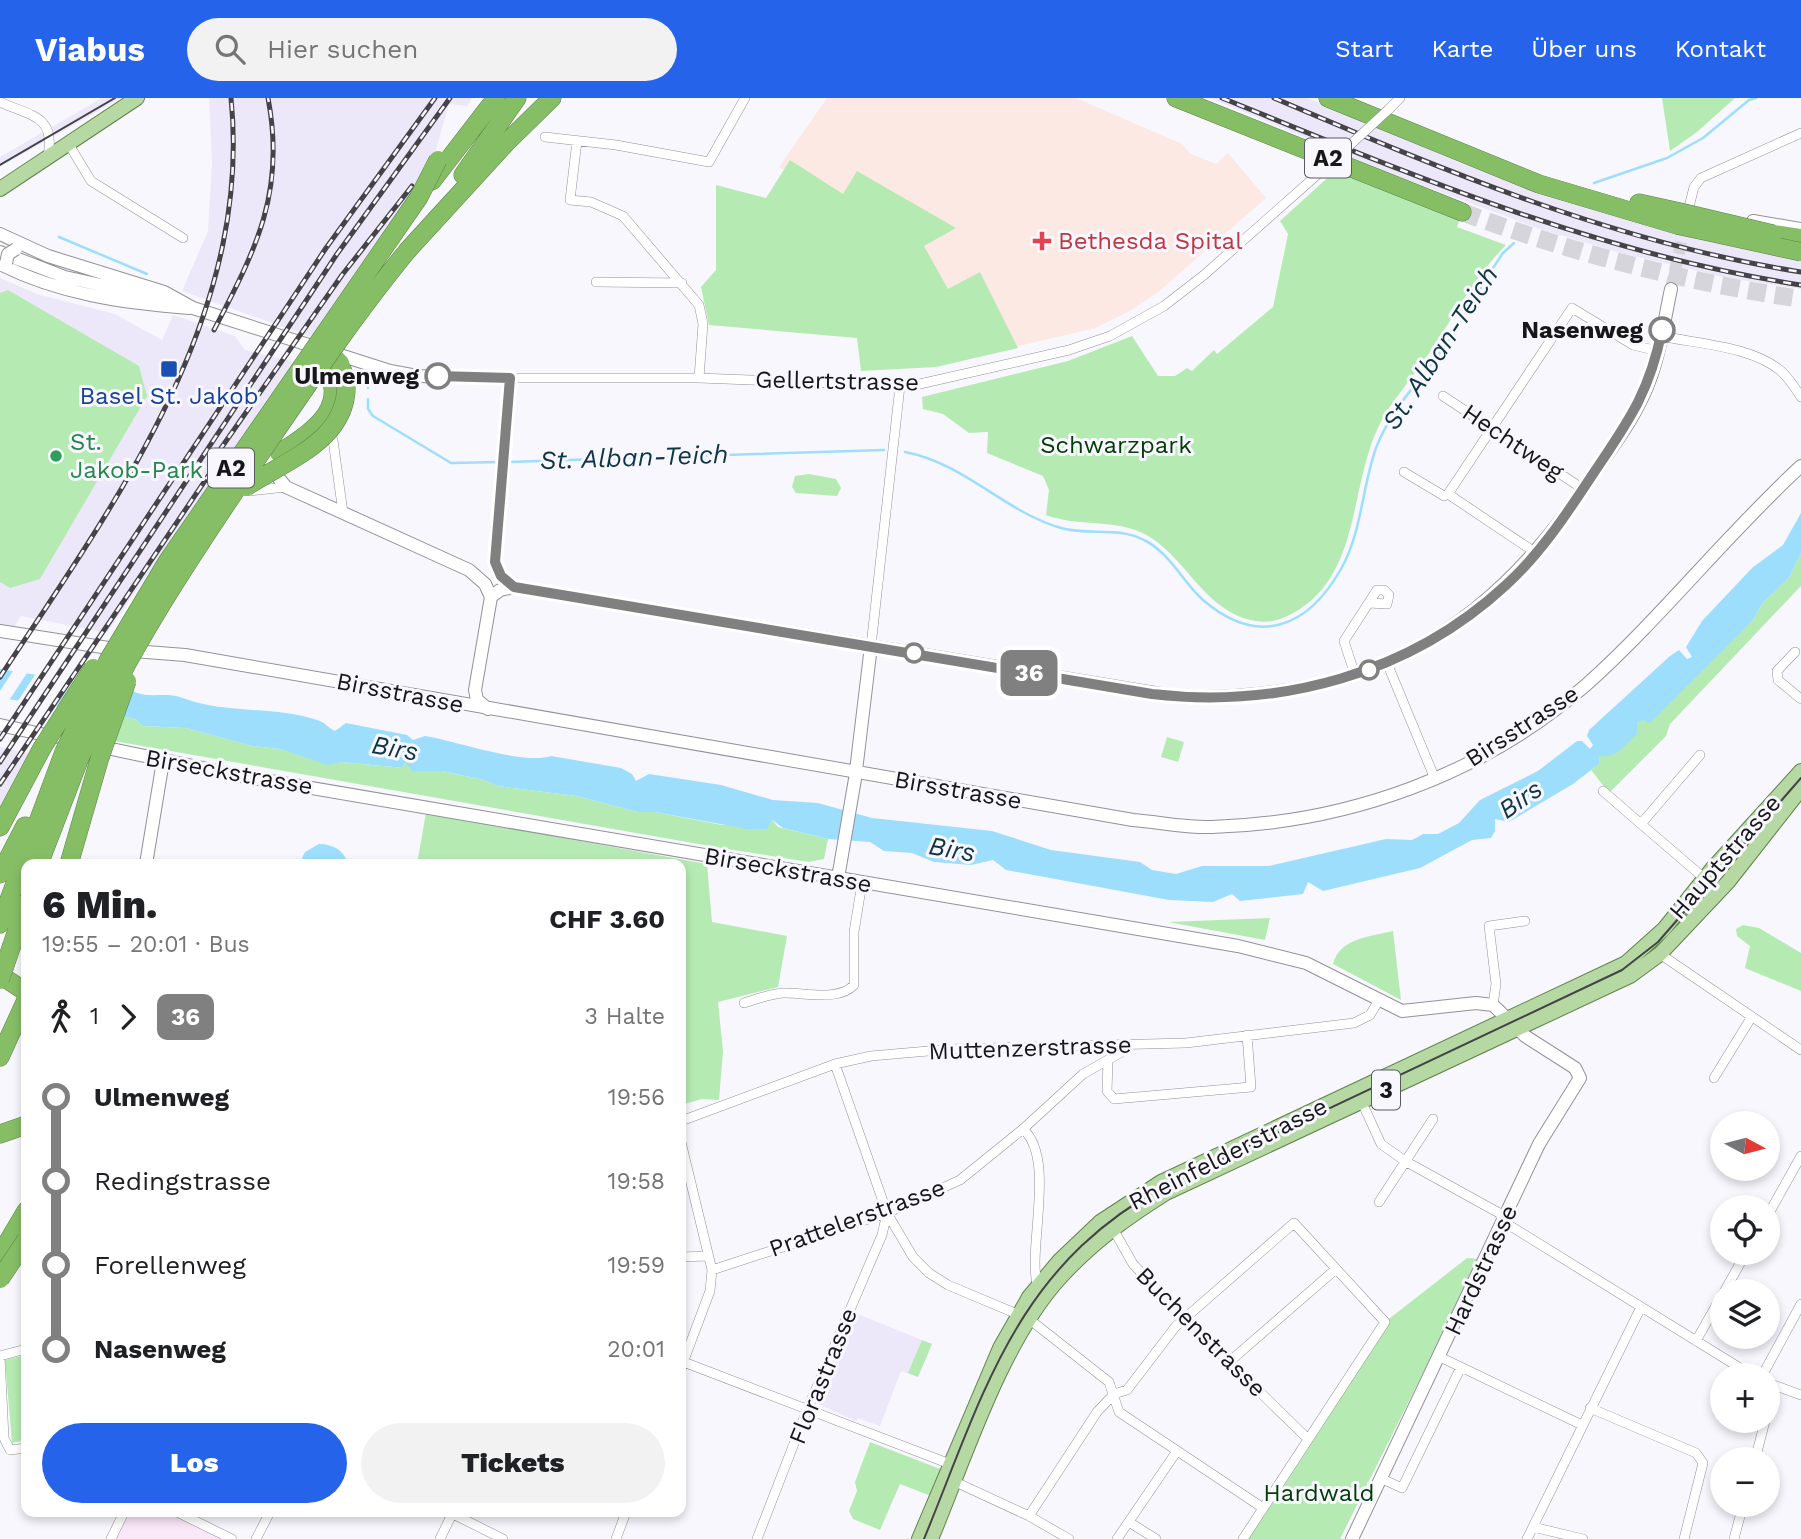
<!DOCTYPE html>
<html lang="de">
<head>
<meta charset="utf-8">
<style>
	:root { --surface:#fff; --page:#f2f2f2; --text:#202124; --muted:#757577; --accent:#2563eb }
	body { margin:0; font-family:"Work Sans",sans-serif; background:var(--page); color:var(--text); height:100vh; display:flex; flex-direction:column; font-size:26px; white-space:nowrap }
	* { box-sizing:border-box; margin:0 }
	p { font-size:23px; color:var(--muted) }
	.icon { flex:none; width:38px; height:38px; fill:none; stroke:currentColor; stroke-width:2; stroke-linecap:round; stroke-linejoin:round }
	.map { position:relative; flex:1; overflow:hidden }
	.sheet { position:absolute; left:21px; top:761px; width:665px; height:658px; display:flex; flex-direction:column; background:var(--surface); border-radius:14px; box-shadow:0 4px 10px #0003 }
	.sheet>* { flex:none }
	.badge { padding:0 14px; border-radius:10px; font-size:24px; line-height:46px }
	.needle { width:46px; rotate:97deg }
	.controls { position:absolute; left:1710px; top:1013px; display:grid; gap:14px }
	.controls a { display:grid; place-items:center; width:70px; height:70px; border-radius:50%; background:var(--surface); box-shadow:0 4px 10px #0003; font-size:35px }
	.map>.badge { position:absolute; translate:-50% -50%; box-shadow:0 0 0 4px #fff }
	.legs { display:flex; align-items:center; gap:10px; height:77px; padding:0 21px; font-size:23px }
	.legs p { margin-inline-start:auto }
	.summary { display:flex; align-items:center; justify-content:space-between; height:119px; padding:0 21px }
	h1 { font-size:38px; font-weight:800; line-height:52px }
	.primary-button { display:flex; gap:14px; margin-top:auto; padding:14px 21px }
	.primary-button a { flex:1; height:80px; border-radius:42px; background:var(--accent); color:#fff; font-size:28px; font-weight:800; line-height:80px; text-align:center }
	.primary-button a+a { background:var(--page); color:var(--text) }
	ul { padding:0 21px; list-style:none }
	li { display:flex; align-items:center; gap:24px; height:84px; font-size:26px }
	li i { display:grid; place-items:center; width:10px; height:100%; margin:0 9px; background:currentColor }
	li i::after { content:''; width:18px; height:18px; margin:-9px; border:5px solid; border-radius:50%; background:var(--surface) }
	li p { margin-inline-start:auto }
	li:first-child i { background:linear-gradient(#0000 50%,currentColor 0) }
	li:last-child i { background:linear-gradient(currentColor 50%,#0000 0) }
	header { display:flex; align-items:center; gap:42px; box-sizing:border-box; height:98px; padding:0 35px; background:var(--accent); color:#fff }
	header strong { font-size:33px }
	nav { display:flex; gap:38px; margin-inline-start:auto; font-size:24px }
	.search { width:490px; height:63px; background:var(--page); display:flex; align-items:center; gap:18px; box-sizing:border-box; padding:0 24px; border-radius:38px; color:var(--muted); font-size:26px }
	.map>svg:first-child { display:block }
	.built { fill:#ece8f9 }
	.industrial { fill:#fae7f8 }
	.medical { fill:#fde9e3 }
	.green { fill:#b6eab3 }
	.water { fill:#9edefd }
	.pier { fill:#f8f7fe }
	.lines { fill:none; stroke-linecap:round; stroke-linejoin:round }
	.stream { stroke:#9edefd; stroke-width:2.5 }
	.secondary-tunnel { stroke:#d6d5dc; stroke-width:12; stroke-dasharray:12 6; stroke-linecap:butt }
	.highway-tunnel { stroke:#d6d5dc; stroke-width:18; stroke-dasharray:18 9; stroke-linecap:butt }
	.street-casing { stroke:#939199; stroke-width:10 }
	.secondary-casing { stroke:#939199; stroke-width:14 }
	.primary-casing { stroke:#5f834a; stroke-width:16 }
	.highway-casing { stroke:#5f834a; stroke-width:19 }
	.street { stroke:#fff; stroke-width:9 }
	.secondary { stroke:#fff; stroke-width:12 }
	.primary { stroke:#b6d8a3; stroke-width:14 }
	.highway { stroke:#86be65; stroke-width:18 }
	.tram { stroke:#444347; stroke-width:2 }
	.rail-casing { stroke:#444347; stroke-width:5 }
	.rail { stroke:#f8f7fe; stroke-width:2.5; stroke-dasharray:8; stroke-linecap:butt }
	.street-bridge-casing { stroke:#939199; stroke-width:10; stroke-linecap:butt }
	.secondary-bridge-casing { stroke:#939199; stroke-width:14; stroke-linecap:butt }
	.highway-bridge-casing { stroke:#5f834a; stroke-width:19; stroke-linecap:butt }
	.street-bridge { stroke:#fff; stroke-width:9 }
	.secondary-bridge { stroke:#fff; stroke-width:12 }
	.highway-bridge { stroke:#86be65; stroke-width:18 }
	.line-1-casing { stroke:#fff; stroke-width:16 }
	.line-1 { stroke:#808080; stroke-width:10 }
	.health-dot { fill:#e0444e; stroke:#f8f7fe; stroke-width:2.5 }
	.stop-1-dot { fill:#fff; stroke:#808080; stroke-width:3.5 }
	.transit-dot { fill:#1a4fb4; stroke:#f8f7fe; stroke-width:2.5 }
	.leisure-dot { fill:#2e9e5b; stroke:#f8f7fe; stroke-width:2.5 }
	.labels { text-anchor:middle; stroke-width:6; stroke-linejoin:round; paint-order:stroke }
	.shield { fill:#f8f7fe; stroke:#5a5a5e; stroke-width:2 }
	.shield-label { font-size:23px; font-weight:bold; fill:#171619 }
	.health-label { font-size:24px; fill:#be3a42; stroke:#f8f7fe; text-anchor:start }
	.stop-label { font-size:24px; font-weight:bold; fill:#171619; stroke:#f8f7fe; text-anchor:end }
	.street-label { font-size:24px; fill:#171619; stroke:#f8f7fe }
	.transit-label { font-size:24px; fill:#164399; stroke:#f8f7fe }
	.leisure-label { font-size:24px; fill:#27864d; stroke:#f8f7fe; text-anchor:start }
	.park-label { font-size:24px; fill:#013d05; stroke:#f8f7fe }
	.water-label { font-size:26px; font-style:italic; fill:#103646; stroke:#f8f7fe }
</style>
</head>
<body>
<header>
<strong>Viabus</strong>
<div class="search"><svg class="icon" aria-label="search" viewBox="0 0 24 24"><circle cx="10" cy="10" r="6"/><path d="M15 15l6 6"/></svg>Hier suchen</div>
<nav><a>Start</a><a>Karte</a><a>Über uns</a><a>Kontakt</a></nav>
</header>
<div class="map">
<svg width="1801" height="1441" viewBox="0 0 1801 1441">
	<rect width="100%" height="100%" fill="#f8f7fe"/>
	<path class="built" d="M102,0h19l-121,69v-10z
		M209,0h263l-5,8 -18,-2 -24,84 -113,149 -130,-46 26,-60 4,-68z
		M1210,0h98l153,65 99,36 131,38 110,23v29l-74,-11 -110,-26 -74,-22 -141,-52z
		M0,180l37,16 78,20 47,26 11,-25 62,21 10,14 50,12 -188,271 -86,-17 -7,11 -14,-1z
		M0,649l32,7 -32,60z
		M855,1215l77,31 -14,33 -17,-6 -21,55 -22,-8 -2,3 -38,-17 4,-14 4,1 7,-16 -4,-2z"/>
	<path class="industrial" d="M124,1414h53l55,27h-121z"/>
	<path class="medical" d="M827,0h249l106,46 9,10 25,10 12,-11 38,45 -109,95 -27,18 -35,17 -160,38 -69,-40 -74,-151 -13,-8z"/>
	<path class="green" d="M1662,0h73l-38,34 -27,19z
		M790,62l53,34 14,-23 99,57 -32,18 24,43 32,-17 38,76 -82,19 -75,4 -4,-33 -148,-13 -8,-38 15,-17v-85l50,13z
		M1336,72l124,49 -3,8 49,18c-31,31 -50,68 -74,104 -15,23 -35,45 -49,69 -34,59 -20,150 -83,191 -14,9 -28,15 -45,12 -47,-8 -66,-57 -102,-82 -31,-22 -72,-11 -107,-24l3,-25 -6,-14 -56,-23 1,-21 -19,1 -26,-19 -20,-5 -1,-12 146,-36 64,-25 26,40h17l12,-8 5,3 22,-21 3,4 56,-47 15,-73 -8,-13z
		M8,192l131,76 8,30 -107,183 -30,9 -10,-6v-289z
		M809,376l27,5 5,9 -4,8 -41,-3 -4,-6 3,-11z
		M1801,456v32l-131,138 -4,12 -57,57 -18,-23 8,-6 1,-8 153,-136 9,-16 27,-26z
		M121,618l14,3 8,7 43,2 66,18 28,3 48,15 14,-2 61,6 2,-6 4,1 3,7 30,1 42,9 13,6 79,10 62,16h17l67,13 45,-1 5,-4 6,7 50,12 -4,20 -15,3 -82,-13 -613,-108z
		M1167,639l17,5 -6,20 -17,-5z
		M426,715l281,51 5,58 75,14 -9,51 -60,15 5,49 -4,49 -17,-1 -21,6v-241h-264z
		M1270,820l-5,22 -97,-18z
		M1743,827l16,3 42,25v38l-56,-23 5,-22 -13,-10 -1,-7z
		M1393,833l8,69 -68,-36c7,-26 36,-27 60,-33z
		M1467,1160l11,1 -11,26 -127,254h-97l142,-217z
		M922,1242l10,4 -14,33 -10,-4z
		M26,1257v85l-14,3 -7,-83z
		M870,1344l73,28 -12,26 -31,-12 -20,46 -27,-11 -4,-8 8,-20 -2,-9z"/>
	<path class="water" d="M1801,415v41l-12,24 -27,26 -9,16 -103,103 -7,-3 -6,3v11c-11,10 -21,25 -37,22l-1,8 -26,20 -64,38 -14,-3v12l-4,7 -19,2 -52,28 -97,23 -15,-9 -5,12 -63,7 -8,-7 -19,8 -44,-2 -163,-30 -13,-10 -22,5 -37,-3 -22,-9 -28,-2 -14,-9 -42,-3 -45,-11 -11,-8 -5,9h-20l-92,-17h-17l-62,-16 -79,-10 -13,-6 -42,-9h-30l-7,-9 -2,6 -61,-6 -14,3 -48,-16 -28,-3 -66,-18 -43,-2 -8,-7 -14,-3 -121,-18v-29l131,21c16,10 34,1 52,8 41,16 91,8 134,22 8,2 11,8 18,11l11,-8 61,12 6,5 12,-4c32,5 97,29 126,20l70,12 11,6 4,7 13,-7 72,11 52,15 45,3 54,15 120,13 59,19 89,12 12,8 24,4 26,-8h67l117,-27 26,1 11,-6h15l21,-11 21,-23 58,-29 39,-30h5l8,8 3,-4 -6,-9 2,-6 81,-74 9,-6 8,9 5,-2 -6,-10 16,-26 50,-53 31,-23z
		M319,746c14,0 25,6 29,20h-49l6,-12z"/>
	<path class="pier" d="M15,570l14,2 -21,32 -8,-1v-10z
		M37,574l38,7 -21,30 -38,-5z"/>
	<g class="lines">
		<path class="stream" d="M1594,85l73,-25 36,-20 46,-38 7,-2
			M59,139l88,37
			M368,290v-14
			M368,301v10l5,7 78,47 48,-1
			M905,354c59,11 100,60 156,76 28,8 57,-2 83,12 25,12 39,42 59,60 56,48 105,27 138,-31 21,-37 21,-82 35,-121 17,-44 52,-75 77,-114 17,-27 32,-55 50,-81l11,-10
			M506,364l378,-12"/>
		<path class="secondary-tunnel" d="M1671,191l15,-68"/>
		<path class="highway-tunnel" d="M1462,114c110,41 223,70 339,87"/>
		<defs>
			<path id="street" d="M0,4c31,14 56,14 48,54
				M1388,12l12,-12
				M545,39l71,8 93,17 36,-64
				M577,43l-7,59 21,2 32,14 76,89 4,19 -4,54
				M68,45l23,38 92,57
				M1688,113l6,-24 7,-9 100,-45
				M596,184l86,1
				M1661,238c37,8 90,10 120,35 8,7 14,17 20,26
				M510,280h189l212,8 158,-36 41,-14 54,-30 40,-31 122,-108
				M1443,298l140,93
				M333,342l10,73
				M1404,374l40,24 4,-2 88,59
				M250,393l36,-4
				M1448,396l124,-186 61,37 25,6
				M871,548l29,-260
				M1795,554l-18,19 1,9 23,19
				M1387,565l48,116
				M1355,577l-11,-34 33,-51h7l5,5 -2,9 -18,-1
				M1700,657l-59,69 63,54 6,10 -2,13
				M1603,693l38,33
				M1660,856l141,96
				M744,905c12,-4 26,-9 39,-10 20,-1 55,9 71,-8v-53l8,-49
				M1493,907l3,-21 -7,-58 36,-5
				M1108,964l-1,29 7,8 137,-12 -4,-52
				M835,966l52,149 26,44 16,16 19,12 81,34 80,63 10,30 144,96
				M1714,980l37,-60
				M1365,1011l16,35 24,17 94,52 5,9 249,154
				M681,1023l154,-57 36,-8 80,-7 235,-6 168,-20 16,-8 9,-15
				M1023,1031c34,30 3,123 15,158
				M681,1044l31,128 -2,21 -29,77
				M1379,1104l54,-83
				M1768,1117l33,-59
				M1112,1129l21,37 52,55 122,119
				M681,1159l26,-1
				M712,1172l175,-57 73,-33 63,-51 60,-55 37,-21 2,-7
				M1724,1194l22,-39
				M1696,1243l26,-46
				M26,1251l-26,7 4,82 6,12 16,-2
				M1440,1259l142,68
				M681,1263l269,103
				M1229,1264l107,-93
				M1762,1278l39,-72
				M1768,1285l33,12
				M1590,1310l106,45 7,10 -19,76
				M1768,1312l6,-24
				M1755,1362l10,-39
				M1380,1380l22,10 59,-121
				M949,1381l80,37 40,23
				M177,1414l55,27
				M449,1414l54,27
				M1029,1418l68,-104 17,-18 13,-4 49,-64 118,-103 91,99 -142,217
				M1129,1424l27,17
				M1533,1429l50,12
				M111,1441l13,-27
				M256,1441l14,-27
				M440,1441l12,-25
				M616,1441l10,-27
				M757,1441l50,-129 75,-175 5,-22
				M1117,1441l60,-88
				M1527,1441l114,-232
				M1734,1441l9,-34"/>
			<path id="secondary" d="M1753,123l48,8
				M0,136l48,22 116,36 29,16 197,63 27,5 93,2 -15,184 6,14 13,11
				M0,154l65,25 99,22
				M0,166c59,30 124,39 189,44
				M269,346l-1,21 18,22 183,83 16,14 6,13 -16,93 2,10 11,9
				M491,499l9,-7 14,-3 665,110c183,4 304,-59 406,-211 22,-32 48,-64 62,-99 13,-31 17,-66 24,-98
				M0,533l121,19 64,5 948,165c26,2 53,8 79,7 136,-4 270,-52 374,-142 76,-68 140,-150 215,-219
				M0,627l55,12
				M97,648l144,30 997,170 68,17 96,48 74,-8 17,2 32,31 50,32 5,10 -41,66 -187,395
				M146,766l17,-103
				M838,780l17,-99 16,-133"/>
			<path id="primary" d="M0,91l137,-91
				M919,1441l81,-191 29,-51 31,-37 40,-38 61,-40 465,-219 38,-34 48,-60 89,-98
				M931,1441c34,-81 69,-194 127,-259 32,-36 68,-62 108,-87l464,-217 30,-22 68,-72 73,-93"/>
			<path id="highway" d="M1176,0l286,114
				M1328,0l211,86 138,41
				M463,77l54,-77
				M432,83l64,-83
				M1639,105l41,9
				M1773,136l28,4
				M408,152l98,-107 46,-45
				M327,252l13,13 6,18
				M279,355c37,-22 75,-50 41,-94
				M0,729l42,-79
				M39,766l42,-109
				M69,766l31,-107
				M0,776l25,-48
				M0,826l64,-172
				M12,847l14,-42
				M0,877l26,17
				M0,959l26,-57
				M0,1036l26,-9
				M0,1157l26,-44"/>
		</defs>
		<use href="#street" class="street-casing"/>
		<use href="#secondary" class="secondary-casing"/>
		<use href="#primary" class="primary-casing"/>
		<use href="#highway" class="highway-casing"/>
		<use href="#street" class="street"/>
		<use href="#secondary" class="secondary"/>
		<use href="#primary" class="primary"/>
		<use href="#highway" class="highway"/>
		<path class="tram" d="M0,67l115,-67
			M924,1441c60,-146 91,-271 239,-352l459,-217 36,-28 143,-164"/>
		<defs>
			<path id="rail" d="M1222,0c193,78 372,155 579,187
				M1274,0c171,73 342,145 527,174
				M214,232c42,-81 72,-138 54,-232
				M210,366l132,-189 70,-89
				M0,579c114,-173 253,-360 231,-579
				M0,641l326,-491 109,-150
				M0,664l337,-508 113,-156
				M0,686l221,-327"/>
		</defs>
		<use href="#rail" class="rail-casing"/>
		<use href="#rail" class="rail"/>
		<defs>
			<path id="street-bridge" d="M1326,69l62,-57"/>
			<path id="secondary-bridge" d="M6,165l2,-9 8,-5"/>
			<path id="highway-bridge" d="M1680,114l93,22
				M1677,127l124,27
				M246,389c40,-27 104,-47 100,-106
				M42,650l51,-80
				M64,654l45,-93 58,-97 252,-365 19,-37
				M81,657c46,-103 108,-196 171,-289 50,-73 100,-148 156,-216
				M100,659l27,-76
				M0,882l12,-35
				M0,1181l26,-39"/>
		</defs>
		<use href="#street-bridge" class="street-bridge-casing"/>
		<use href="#secondary-bridge" class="secondary-bridge-casing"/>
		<use href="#highway-bridge" class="highway-bridge-casing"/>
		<use href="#street-bridge" class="street-bridge"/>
		<use href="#secondary-bridge" class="secondary-bridge"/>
		<use href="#highway-bridge" class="highway-bridge"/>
	</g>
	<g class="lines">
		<defs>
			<path id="line-1" d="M438,278l72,2 -15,184 6,14 13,11 638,107c128,15 258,-20 354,-109 34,-31 60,-70 85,-108 36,-54 58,-82 71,-147"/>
		</defs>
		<use href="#line-1" class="line-1-casing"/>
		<use href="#line-1" class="line-1"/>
	</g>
	<path class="health-dot" d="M1038.5 132.5h7v7h7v7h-7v7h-7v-7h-7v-7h7z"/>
	<g class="stop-1-dot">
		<circle cx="1662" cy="232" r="12"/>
		<circle cx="438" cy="278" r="12"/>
		<circle cx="914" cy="555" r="9"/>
		<circle cx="1369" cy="572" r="9"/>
	</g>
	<rect class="transit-dot" x="160" y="262" width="18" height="18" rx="3.5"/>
	<circle class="leisure-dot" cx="56" cy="358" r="7"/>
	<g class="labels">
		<g class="shield">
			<rect x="1305" y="40.5" width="46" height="39" rx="5"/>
			<rect x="208" y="350.5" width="46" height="39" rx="5"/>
			<rect x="1372" y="972.5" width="28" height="39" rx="5"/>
		</g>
		<g class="shield-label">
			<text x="1328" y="68">A2</text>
			<text x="231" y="378">A2</text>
			<text x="1386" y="1000">3</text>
		</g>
		<g class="health-label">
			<text x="1058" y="151">Bethesda Spital</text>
		</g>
		<g class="stop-label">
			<text x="1643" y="240">Nasenweg</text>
			<text x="419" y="286">Ulmenweg</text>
		</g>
		<g class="street-label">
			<text transform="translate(837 283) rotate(1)" y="8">Gellertstrasse</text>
			<text transform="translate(1513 344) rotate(34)" y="8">Hechtweg</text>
			<text transform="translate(400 595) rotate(11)" y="8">Birsstrasse</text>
			<text transform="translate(1522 628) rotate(-33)" y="8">Birsstrasse</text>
			<text transform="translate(229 674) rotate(10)" y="8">Birseckstrasse</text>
			<text transform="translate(958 692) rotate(10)" y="8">Birsstrasse</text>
			<text transform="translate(1725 759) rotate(-49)" y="8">Hauptstrasse</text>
			<text transform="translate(788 772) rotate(10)" y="8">Birseckstrasse</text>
			<text transform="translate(1030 950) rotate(-2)" y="8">Muttenzerstrasse</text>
			<text transform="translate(1228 1056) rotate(-27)" y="8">Rheinfelderstrasse</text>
			<text transform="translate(857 1120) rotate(-20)" y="8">Prattelerstrasse</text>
			<text transform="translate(1481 1172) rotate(-65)" y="8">Hardstrasse</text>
			<text transform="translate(1201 1234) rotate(45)" y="8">Buchenstrasse</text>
			<text transform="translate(823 1278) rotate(-68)" y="8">Florastrasse</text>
		</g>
		<g class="transit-label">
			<text x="169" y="306">Basel St. Jakob</text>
		</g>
		<g class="leisure-label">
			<text x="70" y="352">St.<tspan x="70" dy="28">Jakob-Park</tspan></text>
		</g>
		<g class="park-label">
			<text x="1116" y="355">Schwarzpark</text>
			<text x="1319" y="1403">Hardwald</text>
		</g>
		<g class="water-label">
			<text transform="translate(1440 250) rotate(-57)" y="9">St. Alban-Teich</text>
			<text transform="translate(634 359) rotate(-2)" y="9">St. Alban-Teich</text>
			<text transform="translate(395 650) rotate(10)" y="9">Birs</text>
			<text transform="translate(1520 701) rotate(-35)" y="9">Birs</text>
			<text transform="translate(952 751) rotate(10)" y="9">Birs</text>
		</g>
	</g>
</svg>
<div class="controls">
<a><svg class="needle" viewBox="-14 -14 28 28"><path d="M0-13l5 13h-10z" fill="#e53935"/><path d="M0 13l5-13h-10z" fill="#757577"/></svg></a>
<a><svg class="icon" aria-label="locate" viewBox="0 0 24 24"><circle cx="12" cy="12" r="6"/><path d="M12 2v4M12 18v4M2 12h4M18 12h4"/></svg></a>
<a><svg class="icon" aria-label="layers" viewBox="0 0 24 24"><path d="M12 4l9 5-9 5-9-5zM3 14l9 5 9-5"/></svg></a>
<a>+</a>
<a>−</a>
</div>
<b class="badge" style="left:1029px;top:575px;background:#808080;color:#fff">36</b>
<section class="sheet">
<div class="summary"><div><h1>6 Min.</h1><p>19:55 – 20:01 · Bus</p></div><b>CHF 3.60</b></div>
<div class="legs"><svg class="icon" aria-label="walk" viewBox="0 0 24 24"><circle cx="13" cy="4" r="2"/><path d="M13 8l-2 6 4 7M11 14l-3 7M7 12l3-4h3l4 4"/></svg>1<svg class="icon" aria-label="forward" viewBox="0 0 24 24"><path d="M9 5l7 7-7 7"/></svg><b class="badge" style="background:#808080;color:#fff">36</b><p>3 Halte</p></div>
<ul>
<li><i style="color:#808080"></i><b>Ulmenweg</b><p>19:56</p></li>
<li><i style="color:#808080"></i><span>Redingstrasse</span><p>19:58</p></li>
<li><i style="color:#808080"></i><span>Forellenweg</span><p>19:59</p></li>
<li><i style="color:#808080"></i><b>Nasenweg</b><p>20:01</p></li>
</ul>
<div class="primary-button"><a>Los</a><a>Tickets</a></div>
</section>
</div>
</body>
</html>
